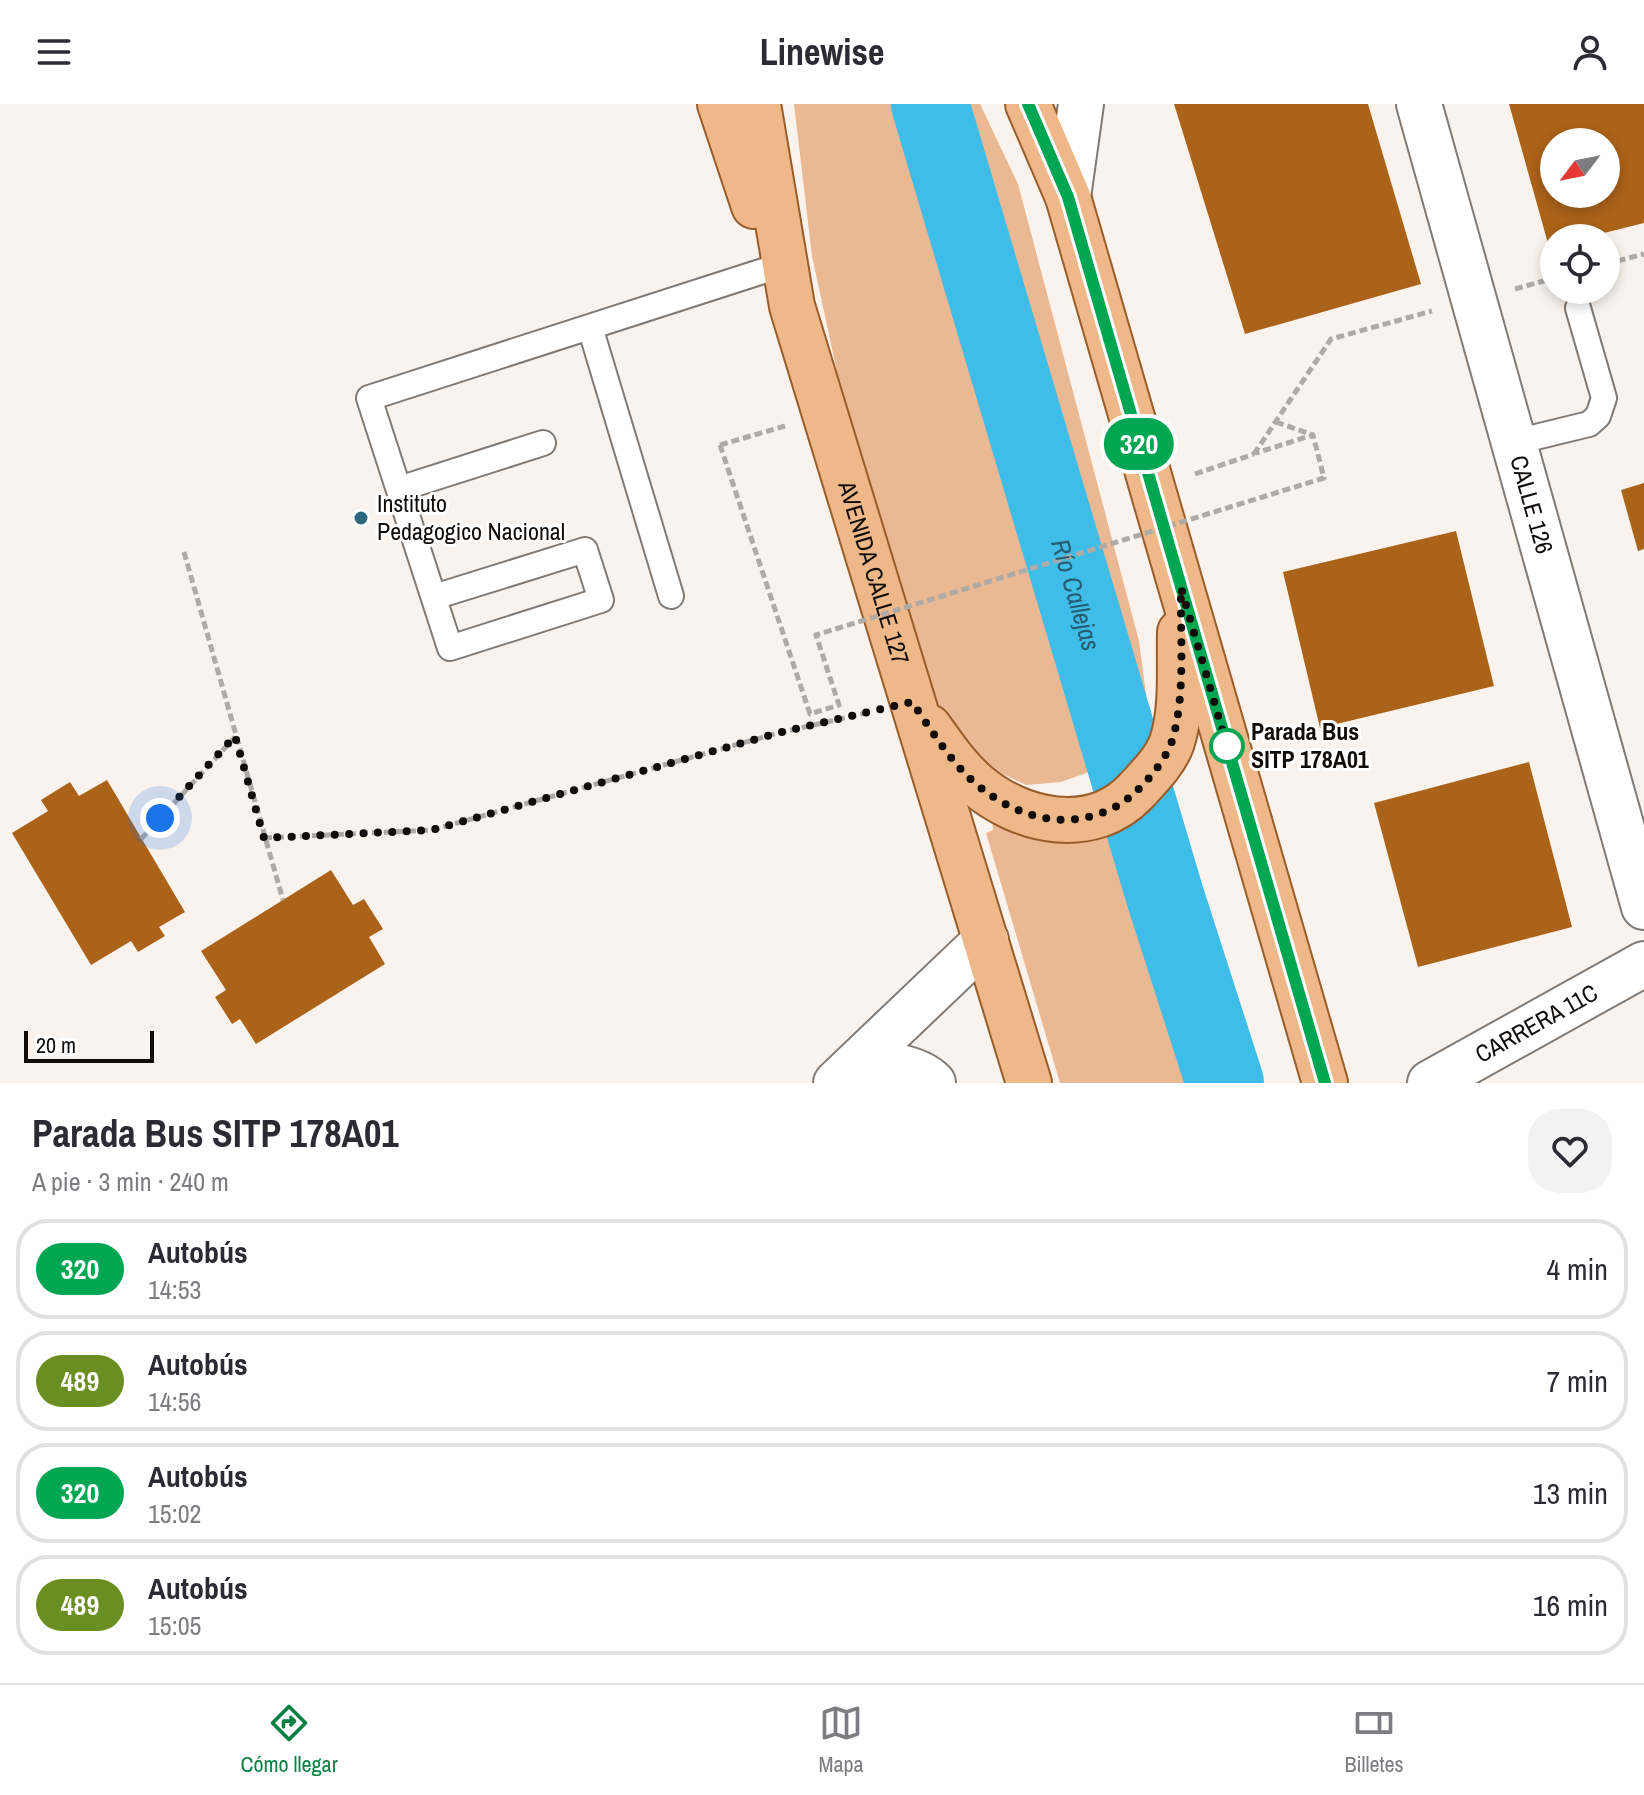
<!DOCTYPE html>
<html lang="es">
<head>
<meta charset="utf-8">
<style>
	:root { --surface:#fff; --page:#f2f2f3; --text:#2b2b33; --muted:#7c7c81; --line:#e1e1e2; --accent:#0b8043 }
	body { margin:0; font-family:"Archivo Narrow",sans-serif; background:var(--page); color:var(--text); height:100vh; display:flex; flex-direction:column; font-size:30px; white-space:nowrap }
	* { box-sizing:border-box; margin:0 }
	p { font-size:26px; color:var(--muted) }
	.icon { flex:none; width:44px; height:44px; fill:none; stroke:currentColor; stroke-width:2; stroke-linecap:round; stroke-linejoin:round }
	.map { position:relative; height:979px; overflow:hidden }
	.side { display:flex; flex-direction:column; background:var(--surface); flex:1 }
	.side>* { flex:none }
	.badge { padding:0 16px; border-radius:26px; font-size:28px; line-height:52px }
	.needle { width:52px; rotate:238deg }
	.fabs { position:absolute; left:1540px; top:24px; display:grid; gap:16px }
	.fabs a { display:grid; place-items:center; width:80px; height:80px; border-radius:50%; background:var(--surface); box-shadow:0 4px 12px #0003; font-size:40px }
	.scale { position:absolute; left:24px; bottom:20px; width:130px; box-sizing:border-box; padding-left:8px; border:4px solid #0f0c0a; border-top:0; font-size:22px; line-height:28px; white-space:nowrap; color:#0f0c0a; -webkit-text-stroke:6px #fff; paint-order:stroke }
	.you { position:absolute; width:40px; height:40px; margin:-20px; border:6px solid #fff; border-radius:50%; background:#1a73e8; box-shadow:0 0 0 12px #1a73e833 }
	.map>.badge { position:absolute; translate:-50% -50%; box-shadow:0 0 0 4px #fff }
	.round { display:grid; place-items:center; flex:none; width:84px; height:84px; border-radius:32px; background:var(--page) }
	.overview { display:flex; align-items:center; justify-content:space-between; height:136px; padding:0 32px }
	h1 { font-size:38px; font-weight:700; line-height:60px }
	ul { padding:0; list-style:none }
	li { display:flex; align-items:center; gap:24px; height:100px; margin:0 16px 12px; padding:0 16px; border:4px solid var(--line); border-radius:32px }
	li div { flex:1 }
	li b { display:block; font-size:30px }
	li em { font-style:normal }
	li .badge { min-width:88px; font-weight:700; text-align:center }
	header { display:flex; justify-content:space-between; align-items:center; height:104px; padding:0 32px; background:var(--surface); font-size:36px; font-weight:700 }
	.menu { display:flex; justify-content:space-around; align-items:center; height:112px; border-top:2px solid var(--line); background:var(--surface); font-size:22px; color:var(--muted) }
	.menu a { display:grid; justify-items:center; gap:4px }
	.menu .active { color:var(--accent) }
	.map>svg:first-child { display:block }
	.green { fill:#eab892 }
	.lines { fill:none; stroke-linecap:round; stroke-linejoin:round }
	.river { stroke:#3ebde9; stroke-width:78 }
	.building { fill:#ab6219; fill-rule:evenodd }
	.lane-casing { stroke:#807974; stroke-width:28 }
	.street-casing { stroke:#807974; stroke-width:48 }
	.primary-casing { stroke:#985d29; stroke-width:48 }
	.path { stroke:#b0aaa6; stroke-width:5; stroke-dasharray:8 4; stroke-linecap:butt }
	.lane { stroke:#fff; stroke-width:24 }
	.street { stroke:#fff; stroke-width:44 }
	.primary { stroke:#eeb888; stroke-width:44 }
	.path-bridge { stroke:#b0aaa6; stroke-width:5; stroke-dasharray:8 4; stroke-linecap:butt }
	.line-casing { stroke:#fff; stroke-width:18 }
	.line { stroke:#00a651; stroke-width:12 }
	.walk { stroke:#0f0c0a; stroke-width:8; stroke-dasharray:0 14.4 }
	.poi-dot { fill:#2c6980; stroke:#fff; stroke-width:3 }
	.stop-dot { fill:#fff; stroke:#00a651; stroke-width:4 }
	.labels { text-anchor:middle; stroke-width:6; stroke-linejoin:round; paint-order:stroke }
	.poi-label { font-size:24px; fill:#0f0c0a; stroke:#fff; text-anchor:start }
	.street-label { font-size:24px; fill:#0f0c0a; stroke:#fff }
	.stop-label { font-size:24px; font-weight:bold; fill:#0f0c0a; stroke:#fff; text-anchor:start }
	.water-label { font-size:26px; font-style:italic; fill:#295c6e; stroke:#fff }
</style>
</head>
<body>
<header><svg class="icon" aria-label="menu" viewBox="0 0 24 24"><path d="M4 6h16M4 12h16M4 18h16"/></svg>Linewise<svg class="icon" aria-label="person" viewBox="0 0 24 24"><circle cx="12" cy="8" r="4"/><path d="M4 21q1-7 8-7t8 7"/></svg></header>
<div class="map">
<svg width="1644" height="979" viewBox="0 0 1644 979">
	<rect width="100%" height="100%" fill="#faf3ed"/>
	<path class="green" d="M794,0h186l38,80 121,457 7,53 -15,48 -42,30 -28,10 -35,3 -47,-22 -45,-53 -87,-292 -35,-162z
		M992,715l132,5 74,259h-138l-74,-250 7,-3z"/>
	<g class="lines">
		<path class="river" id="s1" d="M930,0l235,792 60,187"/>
	</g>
	<path class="building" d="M1174,0h194l53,180 -176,50z
		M1509,0h135v119l-60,15h-30v8l-5,1zM1554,38h52v52h-52z
		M1644,379v66l-6,2 -17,-61z
		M1456,427l38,155 -174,42 -37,-156z
		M1529,658l43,165 -154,40 -44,-164z
		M107,676l78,132 -26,15 6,9 -27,16 -7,-11 -40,24 -79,-132 36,-22 -7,-11 29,-18 9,14z
		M331,766l22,35 11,-6 19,30 -14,8 16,27 -129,80 -16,-25 -8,5 -17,-27 11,-7 -25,-39z"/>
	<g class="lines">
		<defs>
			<path id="lane" d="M590,223l81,269
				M1515,338l74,-18 9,-8 6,-18 -26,-90
				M399,385l144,-46
				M434,493l151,-47 16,50 -151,48 -81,-250 416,-134"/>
			<g id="street">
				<path id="s2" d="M1419,0l225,803"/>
				<path d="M1068,93l13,-93"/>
				<path d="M858,960c23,0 57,1 75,19"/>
				<path d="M836,979l150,-143"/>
				<path id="s3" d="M1430,979l214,-119"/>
			</g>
			<g id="primary">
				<path d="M720,0l34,102"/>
				<path id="s4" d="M758,0l34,202 237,777"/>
				<path d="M1028,0l40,93 257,886"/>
				<path d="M929,623c14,19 28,41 47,57 44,38 116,54 160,7 13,-14 30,-31 36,-49 11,-34 7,-74 8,-110"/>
			</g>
		</defs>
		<use href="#lane" class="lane-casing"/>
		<use href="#street" class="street-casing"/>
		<use href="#primary" class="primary-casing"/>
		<path class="path" d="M1606,160l38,-10
			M1515,185l39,-11
			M1276,318l37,13
			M720,341l65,-19
			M1254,350l77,-115 101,-28
			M1195,370l59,-20
			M184,448l99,348
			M264,734l168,-8 346,-97 93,-21
			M141,735l94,-102"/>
		<use href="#lane" class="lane"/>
		<use href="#street" class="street"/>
		<use href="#primary" class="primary"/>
		<path class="path-bridge" d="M720,341l90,269 29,-9 -23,-70 508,-157 -11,-43 -57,18"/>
	</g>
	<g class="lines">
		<defs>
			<path id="line" d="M1028,0l40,93 257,886"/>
		</defs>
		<use href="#line" class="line-casing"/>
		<use href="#line" class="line"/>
		<path class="walk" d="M160,714l75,-82 29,102 168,-8 346,-97 134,-31c19,27 38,60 64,82 42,35 92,48 141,22 20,-11 48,-43 55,-65 14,-45 8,-105 9,-153l46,158"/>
	</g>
	<circle class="poi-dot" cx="361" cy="414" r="8"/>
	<circle class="stop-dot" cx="1227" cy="642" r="16"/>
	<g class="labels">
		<g class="poi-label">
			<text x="377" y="408">Instituto<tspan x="377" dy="28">Pedagogico Nacional</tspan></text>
		</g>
		<g class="street-label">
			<text dy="8" stroke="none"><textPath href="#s2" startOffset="416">CALLE 126</textPath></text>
			<text dy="8" stroke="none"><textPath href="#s4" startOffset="484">AVENIDA CALLE 127</textPath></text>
			<text dy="8" stroke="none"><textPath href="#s3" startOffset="122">CARRERA 11C</textPath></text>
		</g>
		<g class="stop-label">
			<text x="1251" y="636">Parada Bus<tspan x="1251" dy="28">SITP 178A01</tspan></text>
		</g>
		<g class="water-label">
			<text dy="9" stroke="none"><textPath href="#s1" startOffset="512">Río Callejas</textPath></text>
		</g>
	</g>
</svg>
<div class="fabs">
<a><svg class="needle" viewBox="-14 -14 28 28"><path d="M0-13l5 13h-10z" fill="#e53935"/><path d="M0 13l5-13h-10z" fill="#7c7c81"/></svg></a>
<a><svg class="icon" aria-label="locate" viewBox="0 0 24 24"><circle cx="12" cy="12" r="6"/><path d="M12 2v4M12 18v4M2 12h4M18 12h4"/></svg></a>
</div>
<div class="scale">20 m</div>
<div class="you" style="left:160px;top:714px"></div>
<b class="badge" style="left:1139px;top:340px;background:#00a651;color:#fff">320</b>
</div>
<section class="side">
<div class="overview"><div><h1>Parada Bus SITP 178A01</h1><p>A pie · 3 min · 240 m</p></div><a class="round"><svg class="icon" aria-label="heart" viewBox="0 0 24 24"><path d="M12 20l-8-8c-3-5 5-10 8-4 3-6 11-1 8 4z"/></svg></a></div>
<ul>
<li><span class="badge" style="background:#00a651;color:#fff">320</span><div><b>Autobús</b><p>14:53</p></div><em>4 min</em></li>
<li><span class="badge" style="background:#6b8e23;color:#fff">489</span><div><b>Autobús</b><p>14:56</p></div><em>7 min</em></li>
<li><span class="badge" style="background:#00a651;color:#fff">320</span><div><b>Autobús</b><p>15:02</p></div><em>13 min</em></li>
<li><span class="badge" style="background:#6b8e23;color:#fff">489</span><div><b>Autobús</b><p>15:05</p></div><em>16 min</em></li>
</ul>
</section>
<nav class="menu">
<a class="active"><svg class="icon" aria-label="directions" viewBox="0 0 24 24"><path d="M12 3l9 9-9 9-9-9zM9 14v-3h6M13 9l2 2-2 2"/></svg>Cómo llegar</a>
<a><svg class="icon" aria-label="map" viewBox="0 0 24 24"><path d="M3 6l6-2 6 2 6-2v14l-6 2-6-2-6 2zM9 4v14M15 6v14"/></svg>Mapa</a>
<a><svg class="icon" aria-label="tickets" viewBox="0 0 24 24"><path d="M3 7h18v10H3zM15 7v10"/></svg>Billetes</a>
</nav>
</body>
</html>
